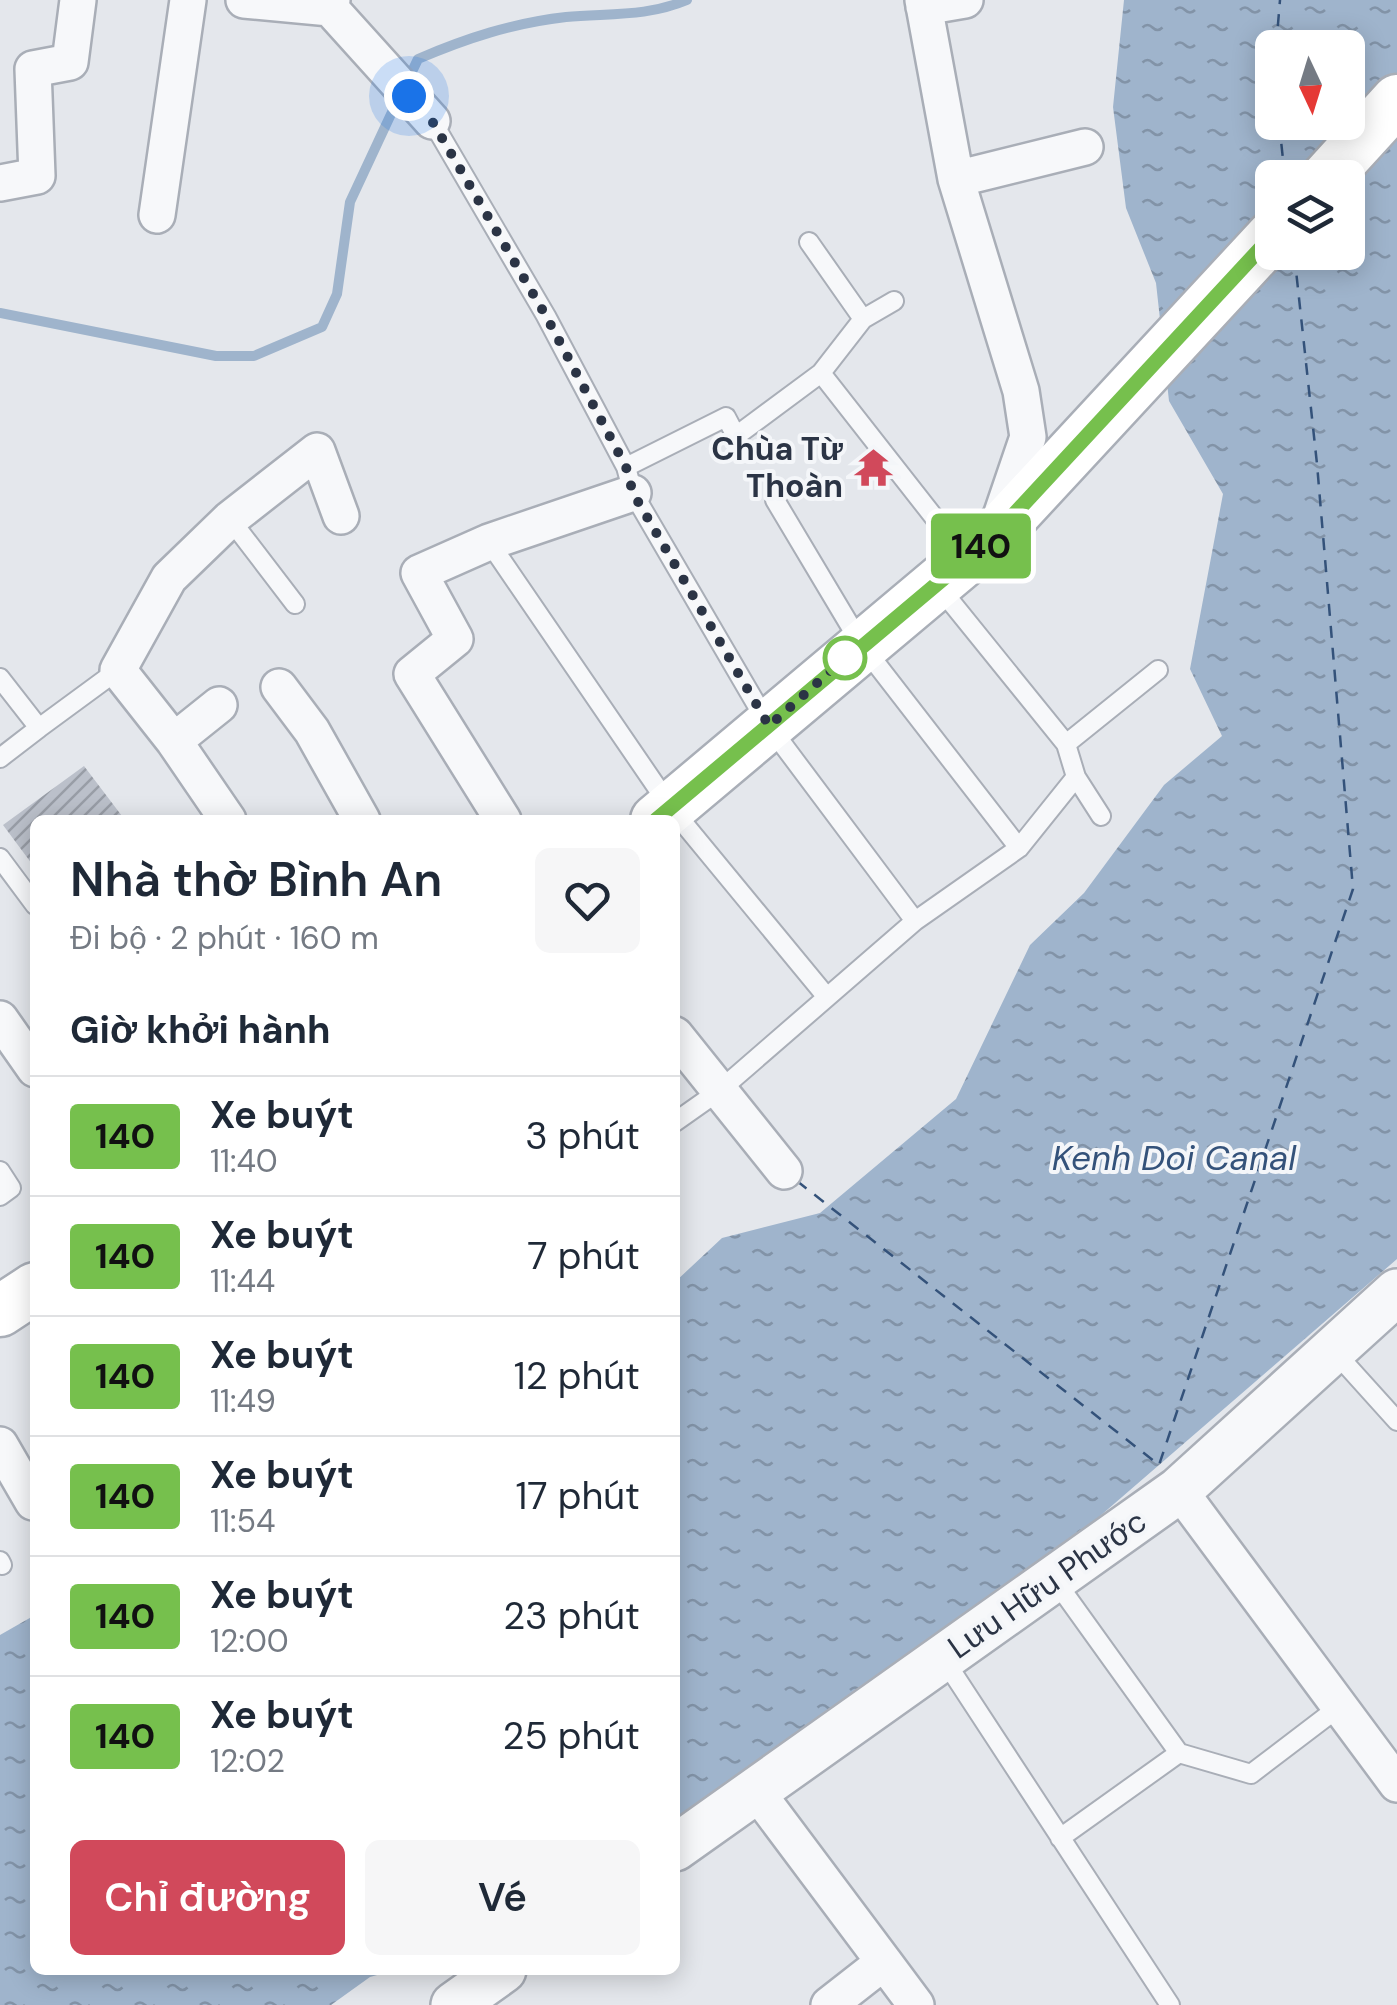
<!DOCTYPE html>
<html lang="vi">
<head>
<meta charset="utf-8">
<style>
	:root { --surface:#fff; --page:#f6f6f7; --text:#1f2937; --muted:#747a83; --line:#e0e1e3; --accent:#d1495b }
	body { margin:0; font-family:"DM Sans",sans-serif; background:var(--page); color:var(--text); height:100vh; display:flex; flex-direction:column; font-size:38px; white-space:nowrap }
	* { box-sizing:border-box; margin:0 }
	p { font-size:32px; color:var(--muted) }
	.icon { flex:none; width:55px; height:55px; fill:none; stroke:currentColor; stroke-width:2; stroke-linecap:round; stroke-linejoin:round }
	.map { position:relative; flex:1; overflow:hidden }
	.details { position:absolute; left:30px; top:815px; width:650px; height:1160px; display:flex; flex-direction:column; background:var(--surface); border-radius:15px; box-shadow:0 5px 25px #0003 }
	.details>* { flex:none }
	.badge { padding:0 20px; border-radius:8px; font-size:35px; line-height:65px }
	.needle { width:65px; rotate:176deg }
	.controls { position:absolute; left:1255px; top:30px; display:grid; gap:20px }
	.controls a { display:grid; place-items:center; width:110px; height:110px; border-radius:15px; background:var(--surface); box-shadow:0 5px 25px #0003; font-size:50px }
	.you { position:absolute; width:50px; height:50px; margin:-25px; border:8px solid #fff; border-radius:50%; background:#1a73e8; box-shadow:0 0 0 15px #1a73e833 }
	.map>.badge { position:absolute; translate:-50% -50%; box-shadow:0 0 0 5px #fff }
	h2 { padding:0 40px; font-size:38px; line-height:90px }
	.round { display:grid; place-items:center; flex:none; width:105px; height:105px; border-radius:15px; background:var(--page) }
	.head { display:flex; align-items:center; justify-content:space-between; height:170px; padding:0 40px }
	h1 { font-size:48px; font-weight:600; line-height:75px }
	.cta { display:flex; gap:20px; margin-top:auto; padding:20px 40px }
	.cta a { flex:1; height:115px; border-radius:15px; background:var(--accent); color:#fff; font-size:40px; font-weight:600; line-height:115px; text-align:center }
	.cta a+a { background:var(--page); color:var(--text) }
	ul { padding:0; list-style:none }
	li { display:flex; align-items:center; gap:30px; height:120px; padding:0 40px; border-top:2px solid var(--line) }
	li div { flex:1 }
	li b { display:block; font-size:38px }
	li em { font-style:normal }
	li .badge { min-width:110px; font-weight:700; text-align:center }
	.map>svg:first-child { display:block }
	.water { fill:url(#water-ripples); fill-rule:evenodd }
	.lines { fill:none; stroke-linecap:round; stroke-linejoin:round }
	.stream { stroke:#9fb4cc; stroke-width:10 }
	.ferry { stroke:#34527a; stroke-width:2.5; stroke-dasharray:12 10; stroke-linecap:butt }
	.building { fill:url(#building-hatch) }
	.service-casing { stroke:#a9aeb7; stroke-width:22 }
	.minor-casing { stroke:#a9aeb7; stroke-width:40 }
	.tertiary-casing { stroke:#a9aeb7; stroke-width:50 }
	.secondary-casing { stroke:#a9aeb7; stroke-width:55 }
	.service { stroke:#f7f8fa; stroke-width:18 }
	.minor { stroke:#f7f8fa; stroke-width:35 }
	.tertiary { stroke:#f7f8fa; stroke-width:45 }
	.secondary { stroke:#fff; stroke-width:50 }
	.line-casing { stroke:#fff; stroke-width:22 }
	.line { stroke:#76c04d; stroke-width:15 }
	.walk { stroke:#2b3445; stroke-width:10; stroke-dasharray:0 18 }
	.stop-dot { fill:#fff; stroke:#76c04d; stroke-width:5 }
	.labels { text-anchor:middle; stroke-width:8; stroke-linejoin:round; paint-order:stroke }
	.poi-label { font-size:32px; font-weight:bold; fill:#2b3445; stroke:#f4f6f9; text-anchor:end }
	.street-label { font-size:32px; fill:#2b3445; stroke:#f4f6f9 }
	.water-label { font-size:35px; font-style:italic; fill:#34527a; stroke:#f4f6f9 }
</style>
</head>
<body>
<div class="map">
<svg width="1397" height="2005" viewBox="0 0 1397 2005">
	<defs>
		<pattern id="water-ripples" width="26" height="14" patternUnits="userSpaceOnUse" patternTransform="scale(2.5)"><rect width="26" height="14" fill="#9fb4cc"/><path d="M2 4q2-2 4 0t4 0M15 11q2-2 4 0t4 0" fill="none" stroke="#8293a7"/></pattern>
		<pattern id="building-hatch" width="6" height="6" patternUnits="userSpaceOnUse" patternTransform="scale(2.5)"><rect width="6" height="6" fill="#bbc0ca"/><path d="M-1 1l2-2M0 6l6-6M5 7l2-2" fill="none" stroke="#989da6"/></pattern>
	</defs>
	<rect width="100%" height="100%" fill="#e4e7ec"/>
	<path class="water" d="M1124,0h273v1259l-327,283 -395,286v-546l47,-44 98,-25 136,-114 74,-154 54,-52 80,-108 58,-49 -32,-67 33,-175 -54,-93 -13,-118 -30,-75 -13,-101zM1272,48h76v74h-76zM1272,178h76v74h-76z
		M35,1615v355h360l-25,7 -39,28h-331v-370z"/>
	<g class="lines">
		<path class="stream" d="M407,82l11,-23c49,-21 95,-36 148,-42 43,-4 81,0 121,-17
			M0,313l216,43h38l68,-29 15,-33 13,-92 49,-105"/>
		<path class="ferry" d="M1276,48l4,-48
			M1279,122l6,56
			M797,1181l362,284 194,-576 -36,-425 -23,-212"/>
	</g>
	<path class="building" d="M84,766l41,54h-90v48l-32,-43z"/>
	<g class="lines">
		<defs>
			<path id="service" d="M432,121l114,195 80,151 7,26 136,233 146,195
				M809,242l54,77
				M821,373l145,185
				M626,467l100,-50 10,19 85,-63 42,-54 31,-18
				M775,500l86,144 158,204
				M230,519l65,85
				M489,542l182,266 155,188
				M939,587l127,157 10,33 25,39
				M0,678l39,50 -39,30
				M39,728l79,-58
				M1066,744l92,-74
				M0,858l35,47
				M675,1122l44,-31 196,-170 104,-73 57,-71
				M0,1171l11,17 -11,8
				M1333,1350l64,71
				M0,1561l2,4
				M1054,1579l125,174
				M943,1658l227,347
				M1060,1838l119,-85 72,21 88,-67"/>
			<path id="minor" d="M244,0l86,8 2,-8
				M923,0l33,179 65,212 7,46 -30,88
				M924,7l41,-7
				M330,8l102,113
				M956,179l129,-32
				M0,183l37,-7 -4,-107 37,-7 8,-62
				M157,215l31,-215
				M279,687l33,44 50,89
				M174,741l45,-36
				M228,820l-54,-79 -56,-71 51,-92 61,-59 87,-68 24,65
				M503,820l-91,-146 43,-35 -36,-66 70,-31 144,-49
				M0,1019l35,50
				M675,1035l109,136
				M0,1445l33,57
				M1179,1490l218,294
				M756,1791l128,171 -55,43
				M884,1962l32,43"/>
			<path id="tertiary" d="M675,1848l504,-358 218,-198
				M454,2005l49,-35"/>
			<path id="secondary" d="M1326,178l71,-78
				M656,820l338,-284 278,-300
				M0,1311l35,-23"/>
		</defs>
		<use href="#service" class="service-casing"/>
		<use href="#minor" class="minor-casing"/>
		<use href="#tertiary" class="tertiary-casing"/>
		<use href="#secondary" class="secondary-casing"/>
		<use href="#service" class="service"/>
		<use href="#minor" class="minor"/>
		<use href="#tertiary" class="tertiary"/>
		<use href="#secondary" class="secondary"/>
	</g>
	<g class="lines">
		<defs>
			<path id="line" d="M656,820l338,-284 278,-300"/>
		</defs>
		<use href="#line" class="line-casing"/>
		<use href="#line" class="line"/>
		<path class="walk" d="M409,96l23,25 114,195 80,151 7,26 136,233 76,-68"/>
	</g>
	<defs>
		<symbol id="temple-bare" viewBox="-9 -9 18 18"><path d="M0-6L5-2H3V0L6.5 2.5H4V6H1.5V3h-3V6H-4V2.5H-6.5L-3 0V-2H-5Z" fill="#d1495b" stroke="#f4f6f9" stroke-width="2.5" paint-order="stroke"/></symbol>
	</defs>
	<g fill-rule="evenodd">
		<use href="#temple-bare" x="846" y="440" width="55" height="55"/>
	</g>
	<circle class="stop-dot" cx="845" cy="658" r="20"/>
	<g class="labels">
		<g class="poi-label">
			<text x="843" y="460">Chùa Từ<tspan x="843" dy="37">Thoàn</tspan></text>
		</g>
		<g class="street-label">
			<text transform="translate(1047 1584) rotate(-35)" y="11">Lưu Hữu Phước</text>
		</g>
		<g class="water-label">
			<text x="1174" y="1170">Kenh Doi Canal</text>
		</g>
	</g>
</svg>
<div class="controls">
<a><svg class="needle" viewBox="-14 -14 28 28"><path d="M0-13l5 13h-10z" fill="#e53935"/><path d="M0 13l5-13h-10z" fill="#747a83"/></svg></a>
<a><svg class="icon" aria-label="layers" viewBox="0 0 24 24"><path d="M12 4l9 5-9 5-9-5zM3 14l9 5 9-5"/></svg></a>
</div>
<div class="you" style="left:409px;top:96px"></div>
<b class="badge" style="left:981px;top:546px;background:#76c04d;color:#111">140</b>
<section class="details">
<div class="head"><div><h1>Nhà thờ Bình An</h1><p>Đi bộ · 2 phút · 160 m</p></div><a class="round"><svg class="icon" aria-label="heart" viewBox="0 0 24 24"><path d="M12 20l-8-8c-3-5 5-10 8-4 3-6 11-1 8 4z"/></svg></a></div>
<h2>Giờ khởi hành</h2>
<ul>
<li><span class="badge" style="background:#76c04d;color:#111">140</span><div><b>Xe buýt</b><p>11:40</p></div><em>3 phút</em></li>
<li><span class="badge" style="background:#76c04d;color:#111">140</span><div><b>Xe buýt</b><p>11:44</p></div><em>7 phút</em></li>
<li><span class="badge" style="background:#76c04d;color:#111">140</span><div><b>Xe buýt</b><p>11:49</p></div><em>12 phút</em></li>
<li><span class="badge" style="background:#76c04d;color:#111">140</span><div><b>Xe buýt</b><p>11:54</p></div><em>17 phút</em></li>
<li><span class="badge" style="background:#76c04d;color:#111">140</span><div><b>Xe buýt</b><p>12:00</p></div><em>23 phút</em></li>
<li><span class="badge" style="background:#76c04d;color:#111">140</span><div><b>Xe buýt</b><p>12:02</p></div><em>25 phút</em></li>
</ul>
<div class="cta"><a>Chỉ đường</a><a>Vé</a></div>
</section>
</div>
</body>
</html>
